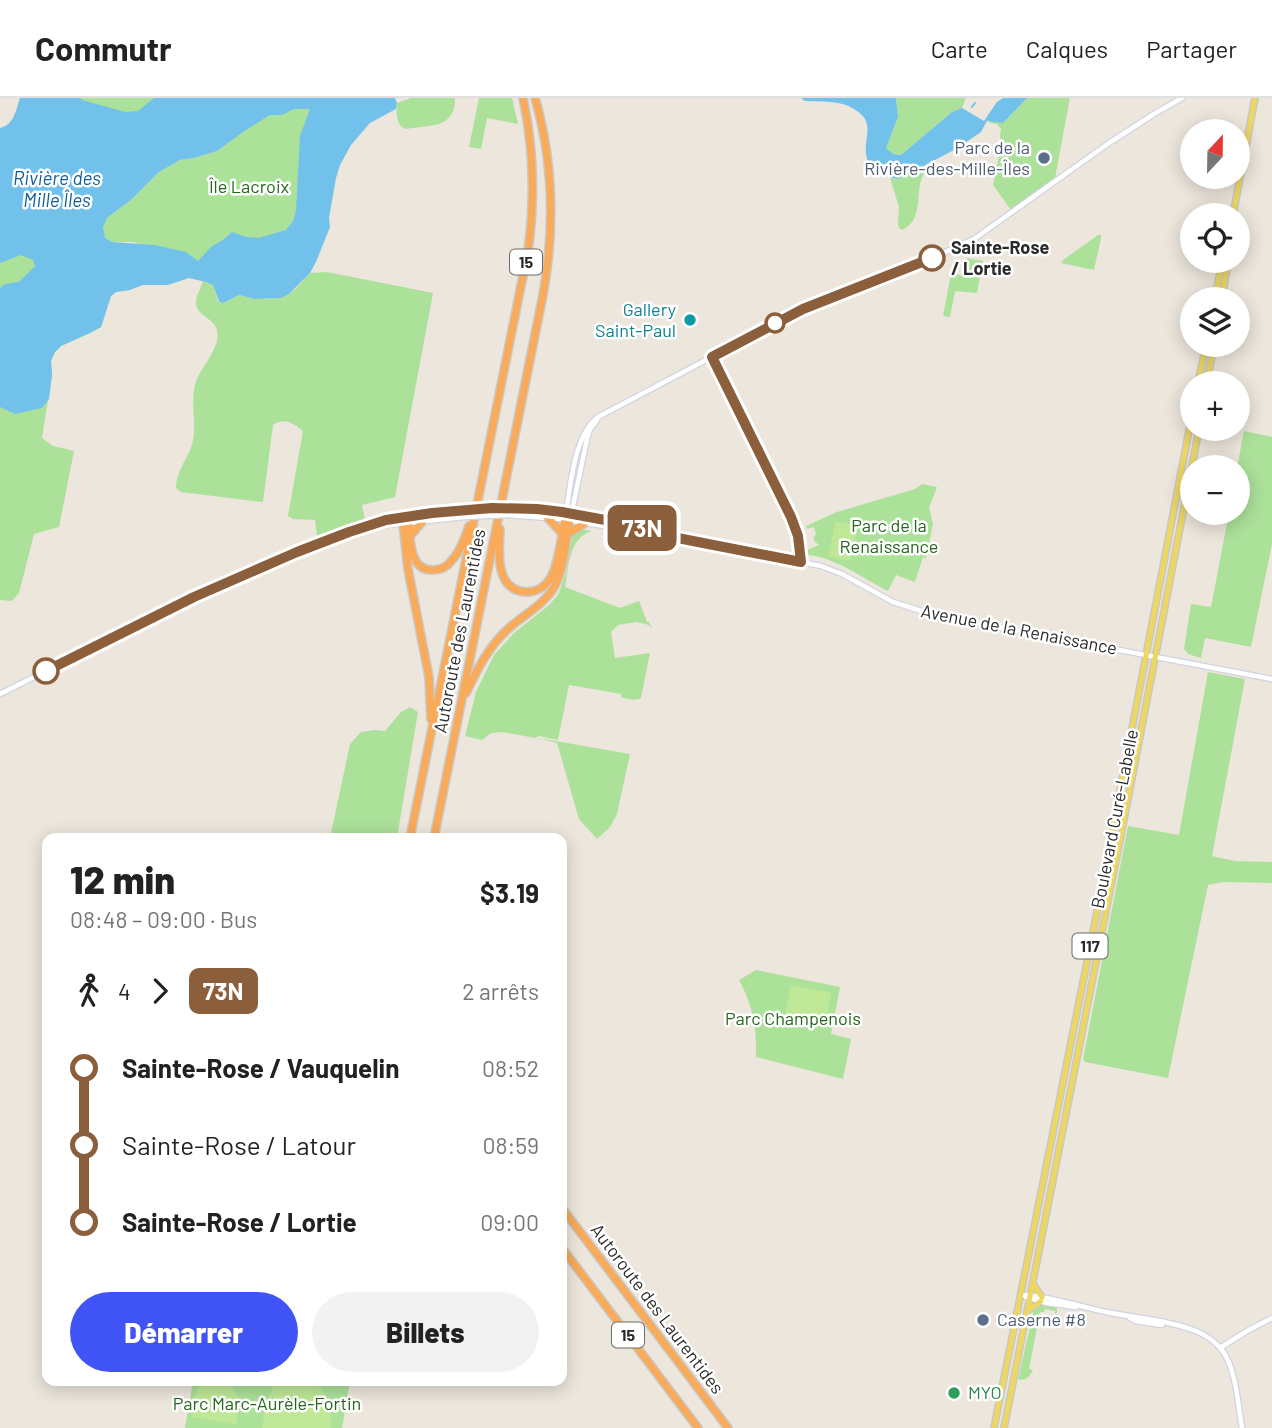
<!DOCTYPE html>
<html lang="fr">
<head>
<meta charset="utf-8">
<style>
	:root { --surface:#fff; --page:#f2f2f2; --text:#222; --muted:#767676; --line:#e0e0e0; --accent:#4053f5 }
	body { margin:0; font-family:Barlow,sans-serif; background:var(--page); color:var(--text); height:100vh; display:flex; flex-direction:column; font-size:26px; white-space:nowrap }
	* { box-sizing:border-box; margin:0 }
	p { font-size:23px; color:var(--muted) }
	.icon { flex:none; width:38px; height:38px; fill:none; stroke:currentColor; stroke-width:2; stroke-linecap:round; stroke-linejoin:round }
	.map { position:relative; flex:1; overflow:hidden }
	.side { position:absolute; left:42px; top:735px; width:525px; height:553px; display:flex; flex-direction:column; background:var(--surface); border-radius:14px; box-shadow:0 4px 18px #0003 }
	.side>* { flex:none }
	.badge { padding:0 14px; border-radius:10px; font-size:24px; line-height:46px }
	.needle { width:46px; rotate:22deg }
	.fabs { position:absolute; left:1180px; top:21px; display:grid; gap:14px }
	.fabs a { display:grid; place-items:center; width:70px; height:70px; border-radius:50%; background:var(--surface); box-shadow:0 4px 18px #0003; font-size:35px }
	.map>.badge { position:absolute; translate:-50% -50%; box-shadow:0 0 0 4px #fff }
	.legs { display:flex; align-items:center; gap:10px; height:77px; padding:0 28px; font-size:23px }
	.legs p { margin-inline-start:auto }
	.summary { display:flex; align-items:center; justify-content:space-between; height:119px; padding:0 28px }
	h1 { font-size:38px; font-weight:800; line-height:52px }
	.button { display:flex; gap:14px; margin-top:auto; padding:14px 28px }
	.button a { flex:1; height:80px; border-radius:42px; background:var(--accent); color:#fff; font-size:28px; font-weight:800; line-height:80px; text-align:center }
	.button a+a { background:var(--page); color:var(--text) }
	ul { padding:0 28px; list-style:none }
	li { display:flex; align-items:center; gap:24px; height:77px; font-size:26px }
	li i { display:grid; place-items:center; width:10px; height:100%; margin:0 9px; background:currentColor }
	li i::after { content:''; width:18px; height:18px; margin:-9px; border:5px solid; border-radius:50%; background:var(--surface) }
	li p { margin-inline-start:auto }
	li:first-child i { background:linear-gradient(#0000 50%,currentColor 0) }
	li:last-child i { background:linear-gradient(currentColor 50%,#0000 0) }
	header { display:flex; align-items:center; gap:42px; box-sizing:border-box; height:98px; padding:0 35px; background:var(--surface); border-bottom:2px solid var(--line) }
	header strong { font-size:33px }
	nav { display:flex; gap:38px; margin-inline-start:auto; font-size:24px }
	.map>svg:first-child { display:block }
	.green { fill:#ace19a }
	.pitch { fill:#bee896 }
	.water { fill:#71c1eb; fill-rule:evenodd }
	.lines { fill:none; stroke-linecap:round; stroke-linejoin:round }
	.stream { stroke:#71c1eb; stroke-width:2 }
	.secondary-casing { stroke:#d1d3e2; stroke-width:7 }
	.primary-casing { stroke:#c8c8c8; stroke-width:8 }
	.highway-casing { stroke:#c8c8c8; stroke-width:10 }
	.secondary { stroke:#fff; stroke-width:4.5 }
	.primary { stroke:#edd760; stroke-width:5 }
	.highway { stroke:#faab59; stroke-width:7 }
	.secondary-bridge-casing { stroke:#d1d3e2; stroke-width:7; stroke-linecap:butt }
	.secondary-bridge { stroke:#fff; stroke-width:4.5 }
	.line-1-casing { stroke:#fff; stroke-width:16 }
	.line-1 { stroke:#8b5e3c; stroke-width:10 }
	.service-dot { fill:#5c6f8a; stroke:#fff; stroke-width:2.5 }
	.stop-1-dot { fill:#fff; stroke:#8b5e3c; stroke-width:3.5 }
	.culture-dot { fill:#0f9aa8; stroke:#fff; stroke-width:2.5 }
	.leisure-dot { fill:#2e9e5b; stroke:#fff; stroke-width:2.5 }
	.labels { text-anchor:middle; stroke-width:5; stroke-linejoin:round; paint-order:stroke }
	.shield { fill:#fff; stroke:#6a6a6a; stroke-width:2 }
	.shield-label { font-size:16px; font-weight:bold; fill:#2a2a2a }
	.service-label { font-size:18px; fill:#4e5e75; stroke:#fff; text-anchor:end }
	.park-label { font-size:18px; fill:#25651c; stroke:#fff }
	.stop-label { font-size:18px; font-weight:bold; fill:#2a2a2a; stroke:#fff; text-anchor:start }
	.culture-label { font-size:18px; fill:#0d838f; stroke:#fff; text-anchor:end }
	.street-label { font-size:18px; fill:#2a2a2a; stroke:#fff }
	.leisure-label { font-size:18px; fill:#27864d; stroke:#fff; text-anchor:start }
	.water-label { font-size:19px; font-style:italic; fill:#115e97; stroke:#fff }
</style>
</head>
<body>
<header>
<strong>Commutr</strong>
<nav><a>Carte</a><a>Calques</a><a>Partager</a></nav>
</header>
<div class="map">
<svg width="1272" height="1330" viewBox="0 0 1272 1330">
	<rect width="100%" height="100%" fill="#ece6dc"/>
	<path class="green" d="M65,0h118l-48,30z
		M307,0h36l-37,96 -19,42 -88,26 -66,-20h-21l-7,-4 -3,-11 5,-9 25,-19 27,-27 21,-12 14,-2 23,-7 26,-20 27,-16z
		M411,0h44c0,31 -25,27 -49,31 -10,-3 -10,-17 -9,-26z
		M479,0h33l6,26 -31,-6 -6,31 -12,-2z
		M896,0h70l-4,10 -10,4 -51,43 -8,-1 -7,-6 12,-31z
		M1027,0h43l-15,80 -44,32 -18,-25 8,-38 -1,-12 1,-6 -4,-5 -7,-1 -2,-1 5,-1 10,2z
		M929,65c-3,6 -7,13 -9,21 -3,17 1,37 -18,46l-3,-2 -1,-4 1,-17 -9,-29 8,1z
		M0,107l130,85 -14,2 -5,4 -10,31 -11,6 -29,13 -6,6 -4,9 1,14 -10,63 11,8 21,5 -15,76 -25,7 -15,59 -7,8 -12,-1z
		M1098,137h3v3l-7,32 -33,-7 2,-3z
		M967,160l16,3 -6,32 -22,-2 -5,26 -7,-1 8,-42 12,1z
		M327,174l106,21 -38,204 -33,8 3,15 -48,16 -2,-16 -22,-1 -5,-3 15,-85c-10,-8 -19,-14 -30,-6l-10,77 -82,-10 -5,-4c0,-15 9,-26 15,-40 8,-21 -3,-47 6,-69 6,-13 16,-24 20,-38 5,-25 -23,-22 -21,-40 1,-6 5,-14 7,-20l10,4 5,17 5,1 16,-8c15,4 36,7 51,-2 7,-4 14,-14 20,-20z
		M1244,333l28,6v107l-21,103 -46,-9 -4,20 -13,-4 -4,-5 7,-45 20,3 18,-94h8v-45z
		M922,386l15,3 -8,21 4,16 -7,34 -3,-1 -8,25 -19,-7 -8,16c-24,-12 -58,-37 -84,-36v-4l15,-6 -5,-4v-5l2,-1 -2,-8 -7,2 -1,-3 31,-14 78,-23z
		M581,431l11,2c-24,7 -23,36 -27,56l55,21 19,-7 8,21h2l3,7 -3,-4 -12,-3 -19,3 -7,7 4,26 35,-5 -9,45c-5,3 -14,1 -20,-1v-3l-52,-9 -11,55 -19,-4 -4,2 -33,-6 -11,1 -9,7 -17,-4 11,-44 18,-37 20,-22 34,-27 10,-11 8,-22 6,-35 2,-5z
		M1208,574l37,7 -33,177 23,5 37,1v21l-49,-1 -15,3 -40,193 -83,-16 -2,-3 45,-233 51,9z
		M410,609l8,5 -21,126h-67l20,-94 11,-12 13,-2 11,1 16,-19z
		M538,640l92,16 -13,60 -7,13 -13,12 -18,-20 -22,-76z
		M756,872l84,17 -9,47 20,5 -8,40 -87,-22c1,-28 -3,-52 -17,-77z
		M1041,1207l14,2 2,2v4l-2,1v-3l-10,-2 -1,3h-4l-11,57 4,1c-3,6 -8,12 -15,9l16,-70z
		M193,1283h157l-8,47h-157z"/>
	<path class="pitch" d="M836,423l22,5 -8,35 -22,-5z
		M791,887l40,8 -5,29 -41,-8z
		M199,1283h26c15,11 13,27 12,44l-45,-8z
		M274,1283h38c16,12 21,28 19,47h-69l3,-18z"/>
	<path class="water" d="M20,0h60l2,2 43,12 13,-1 16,-13h241l2,5 -1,6 -26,14 -19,22 -11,20 -4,13 -7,40 1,9 -14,35 -6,11 -21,21 -8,4 -26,1 -16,-4 -16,8 -4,-1 -6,-17 -7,-3 -17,-4 -21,7h-25l-13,5 -14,2 -5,4 -10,31 -11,6 -29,13 -6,6 -4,9 1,14 -3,24 -7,9 -27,6 -15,-7v-119l5,-4 14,-2 16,-16 -2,-6 -12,-5 -21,8v-135c14,-3 16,-18 20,-30zM294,11h16l-10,27 -4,75 -3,10 -7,9 -27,8 -13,-1 -14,-5 -9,8 -11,6 -14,15 -12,-9 -32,-7 -42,-3 -7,-4 -2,-11 4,-9 25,-19 27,-27 21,-12 14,-2 23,-7 26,-19 27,-17h12z
		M801,0h95l2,19 -12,31 7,6 8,1 51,-43 10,-4 22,13 13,-19 6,-4h24l-24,25 -16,-2 -6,11 -25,17 -58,30c-13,-2 -31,-10 -32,-26 -2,-18 10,-31 -12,-44 -14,-9 -33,-7 -49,-8z"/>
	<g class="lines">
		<path class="stream" d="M972,9l3,-4"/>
		<defs>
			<path id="secondary" d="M510,410c42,1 104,8 142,25l169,33 21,8 51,28 41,13 338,64
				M508,417l52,4 89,14
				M565,422c5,-30 8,-84 33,-103l205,-108 131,-52 40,-18 135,-96 45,-29 28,-16
				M570,422l17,-81 3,-10 7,-9
				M378,428l86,-9
				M0,596l194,-97 132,-56 60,-20 46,-8 33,-4
				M1021,1197c29,1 56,11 85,17 30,6 61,8 90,19 9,4 19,10 26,19 14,18 16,55 20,78
				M1026,1199l21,6 29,4
				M1130,1220l6,3 26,4
				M1220,1250l27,-17 25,-13"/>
			<path id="primary" d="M1233,117l22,-117
				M1215,201l7,-38
				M1222,201l6,-38
				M1198,285l8,-38
				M1207,285l7,-38
				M1033,1186l9,13
				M1027,1213l14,-10
				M994,1330l102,-511 96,-502
				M1004,1330l118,-598 77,-401"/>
			<path id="highway" d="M547,419l15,16
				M409,424c1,17 0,49 24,48 8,0 15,-4 19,-10 9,-9 13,-23 17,-34
				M403,425l5,46 21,108 2,42
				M500,431c-1,22 -6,62 27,63 9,0 18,-5 23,-13 9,-14 11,-42 15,-59
				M568,436l17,-11
				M411,437l11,-13
				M466,595c11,-23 22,-46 42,-64 14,-13 34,-23 45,-40 12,-19 12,-47 17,-69
				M410,740l118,-587c7,-51 6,-102 -5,-153
				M434,740l109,-543c12,-67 11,-131 -8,-197
				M562,1110l166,220
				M562,1150l136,180"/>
		</defs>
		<use href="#secondary" class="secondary-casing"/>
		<use href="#primary" class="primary-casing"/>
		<use href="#highway" class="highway-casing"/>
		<use href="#secondary" class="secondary"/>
		<use href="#primary" class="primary"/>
		<use href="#highway" class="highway"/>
		<defs>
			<path id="secondary-bridge" d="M465,411l45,-1
				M464,419l44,-2"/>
		</defs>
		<use href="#secondary-bridge" class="secondary-bridge-casing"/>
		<use href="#secondary-bridge" class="secondary-bridge"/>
	</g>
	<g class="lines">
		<defs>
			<path id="line-1" d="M46,573l148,-74 103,-45 52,-20 37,-12 46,-7 60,-5 45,1 25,3 54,10 36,11 149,29 -3,-26 -7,-19 -79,-160 91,-48 129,-51"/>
		</defs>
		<use href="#line-1" class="line-1-casing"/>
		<use href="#line-1" class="line-1"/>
	</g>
	<g class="service-dot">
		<circle cx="1044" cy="60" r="7"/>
		<circle cx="983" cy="1222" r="7"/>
	</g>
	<g class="stop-1-dot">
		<circle cx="932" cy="160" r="12"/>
		<circle cx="775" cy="225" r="9"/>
		<circle cx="46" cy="573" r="12"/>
	</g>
	<circle class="culture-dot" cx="690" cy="222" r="7"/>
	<circle class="leisure-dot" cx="954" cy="1295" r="7"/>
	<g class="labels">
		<g class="shield">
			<rect x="510" y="151.5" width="32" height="25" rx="5"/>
			<rect x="1072.5" y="835.5" width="35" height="25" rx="5"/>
			<rect x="612" y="1224.5" width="32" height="25" rx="5"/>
		</g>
		<g class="shield-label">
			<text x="526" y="170">15</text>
			<text x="1090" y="854">117</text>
			<text x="628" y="1243">15</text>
		</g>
		<g class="service-label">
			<text x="1030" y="56">Parc de la<tspan x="1030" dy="21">Rivière-des-Mille-Îles</tspan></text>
			<text x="997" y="1228" text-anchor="start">Caserne #8</text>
		</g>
		<g class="park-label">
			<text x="249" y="95">Île Lacroix</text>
			<text x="889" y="434">Parc de la<tspan x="889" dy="21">Renaissance</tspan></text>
			<text x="793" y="927">Parc Champenois</text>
			<text x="267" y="1312">Parc Marc-Aurèle-Fortin</text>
		</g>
		<g class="stop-label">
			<text x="951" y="156">Sainte-Rose<tspan x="951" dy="21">/ Lortie</tspan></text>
		</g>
		<g class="culture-label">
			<text x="676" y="218">Gallery<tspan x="676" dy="21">Saint-Paul</tspan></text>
		</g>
		<g class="street-label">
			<text transform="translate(1019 532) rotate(11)" y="6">Avenue de la Renaissance</text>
			<text transform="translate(460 533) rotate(-79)" y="6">Autoroute des Laurentides</text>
			<text transform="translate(1115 721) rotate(-79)" y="6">Boulevard Curé-Labelle</text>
			<text transform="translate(657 1211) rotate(53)" y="6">Autoroute des Laurentides</text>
		</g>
		<g class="leisure-label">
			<text x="968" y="1301">MYO</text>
		</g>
		<g class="water-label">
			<text x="57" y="87">Rivière des<tspan x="57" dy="22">Mille Îles</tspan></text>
		</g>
	</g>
</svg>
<div class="fabs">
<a><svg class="needle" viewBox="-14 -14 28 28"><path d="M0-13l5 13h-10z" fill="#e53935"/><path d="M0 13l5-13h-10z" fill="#767676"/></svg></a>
<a><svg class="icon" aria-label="locate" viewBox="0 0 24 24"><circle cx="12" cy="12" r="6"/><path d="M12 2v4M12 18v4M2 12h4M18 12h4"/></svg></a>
<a><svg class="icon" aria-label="layers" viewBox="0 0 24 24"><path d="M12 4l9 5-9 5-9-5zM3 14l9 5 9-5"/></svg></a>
<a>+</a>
<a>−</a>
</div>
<b class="badge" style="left:642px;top:430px;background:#8b5e3c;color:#fff">73N</b>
<section class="side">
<div class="summary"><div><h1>12 min</h1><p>08:48 – 09:00 · Bus</p></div><b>$3.19</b></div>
<div class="legs"><svg class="icon" aria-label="walk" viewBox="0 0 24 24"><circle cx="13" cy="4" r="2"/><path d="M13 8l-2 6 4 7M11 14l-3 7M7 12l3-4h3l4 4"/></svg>4<svg class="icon" aria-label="forward" viewBox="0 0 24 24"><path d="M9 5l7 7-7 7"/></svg><b class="badge" style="background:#8b5e3c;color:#fff">73N</b><p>2 arrêts</p></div>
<ul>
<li><i style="color:#8b5e3c"></i><b>Sainte-Rose / Vauquelin</b><p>08:52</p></li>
<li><i style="color:#8b5e3c"></i><span>Sainte-Rose / Latour</span><p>08:59</p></li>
<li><i style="color:#8b5e3c"></i><b>Sainte-Rose / Lortie</b><p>09:00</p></li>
</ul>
<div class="button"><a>Démarrer</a><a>Billets</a></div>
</section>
</div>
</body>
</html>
